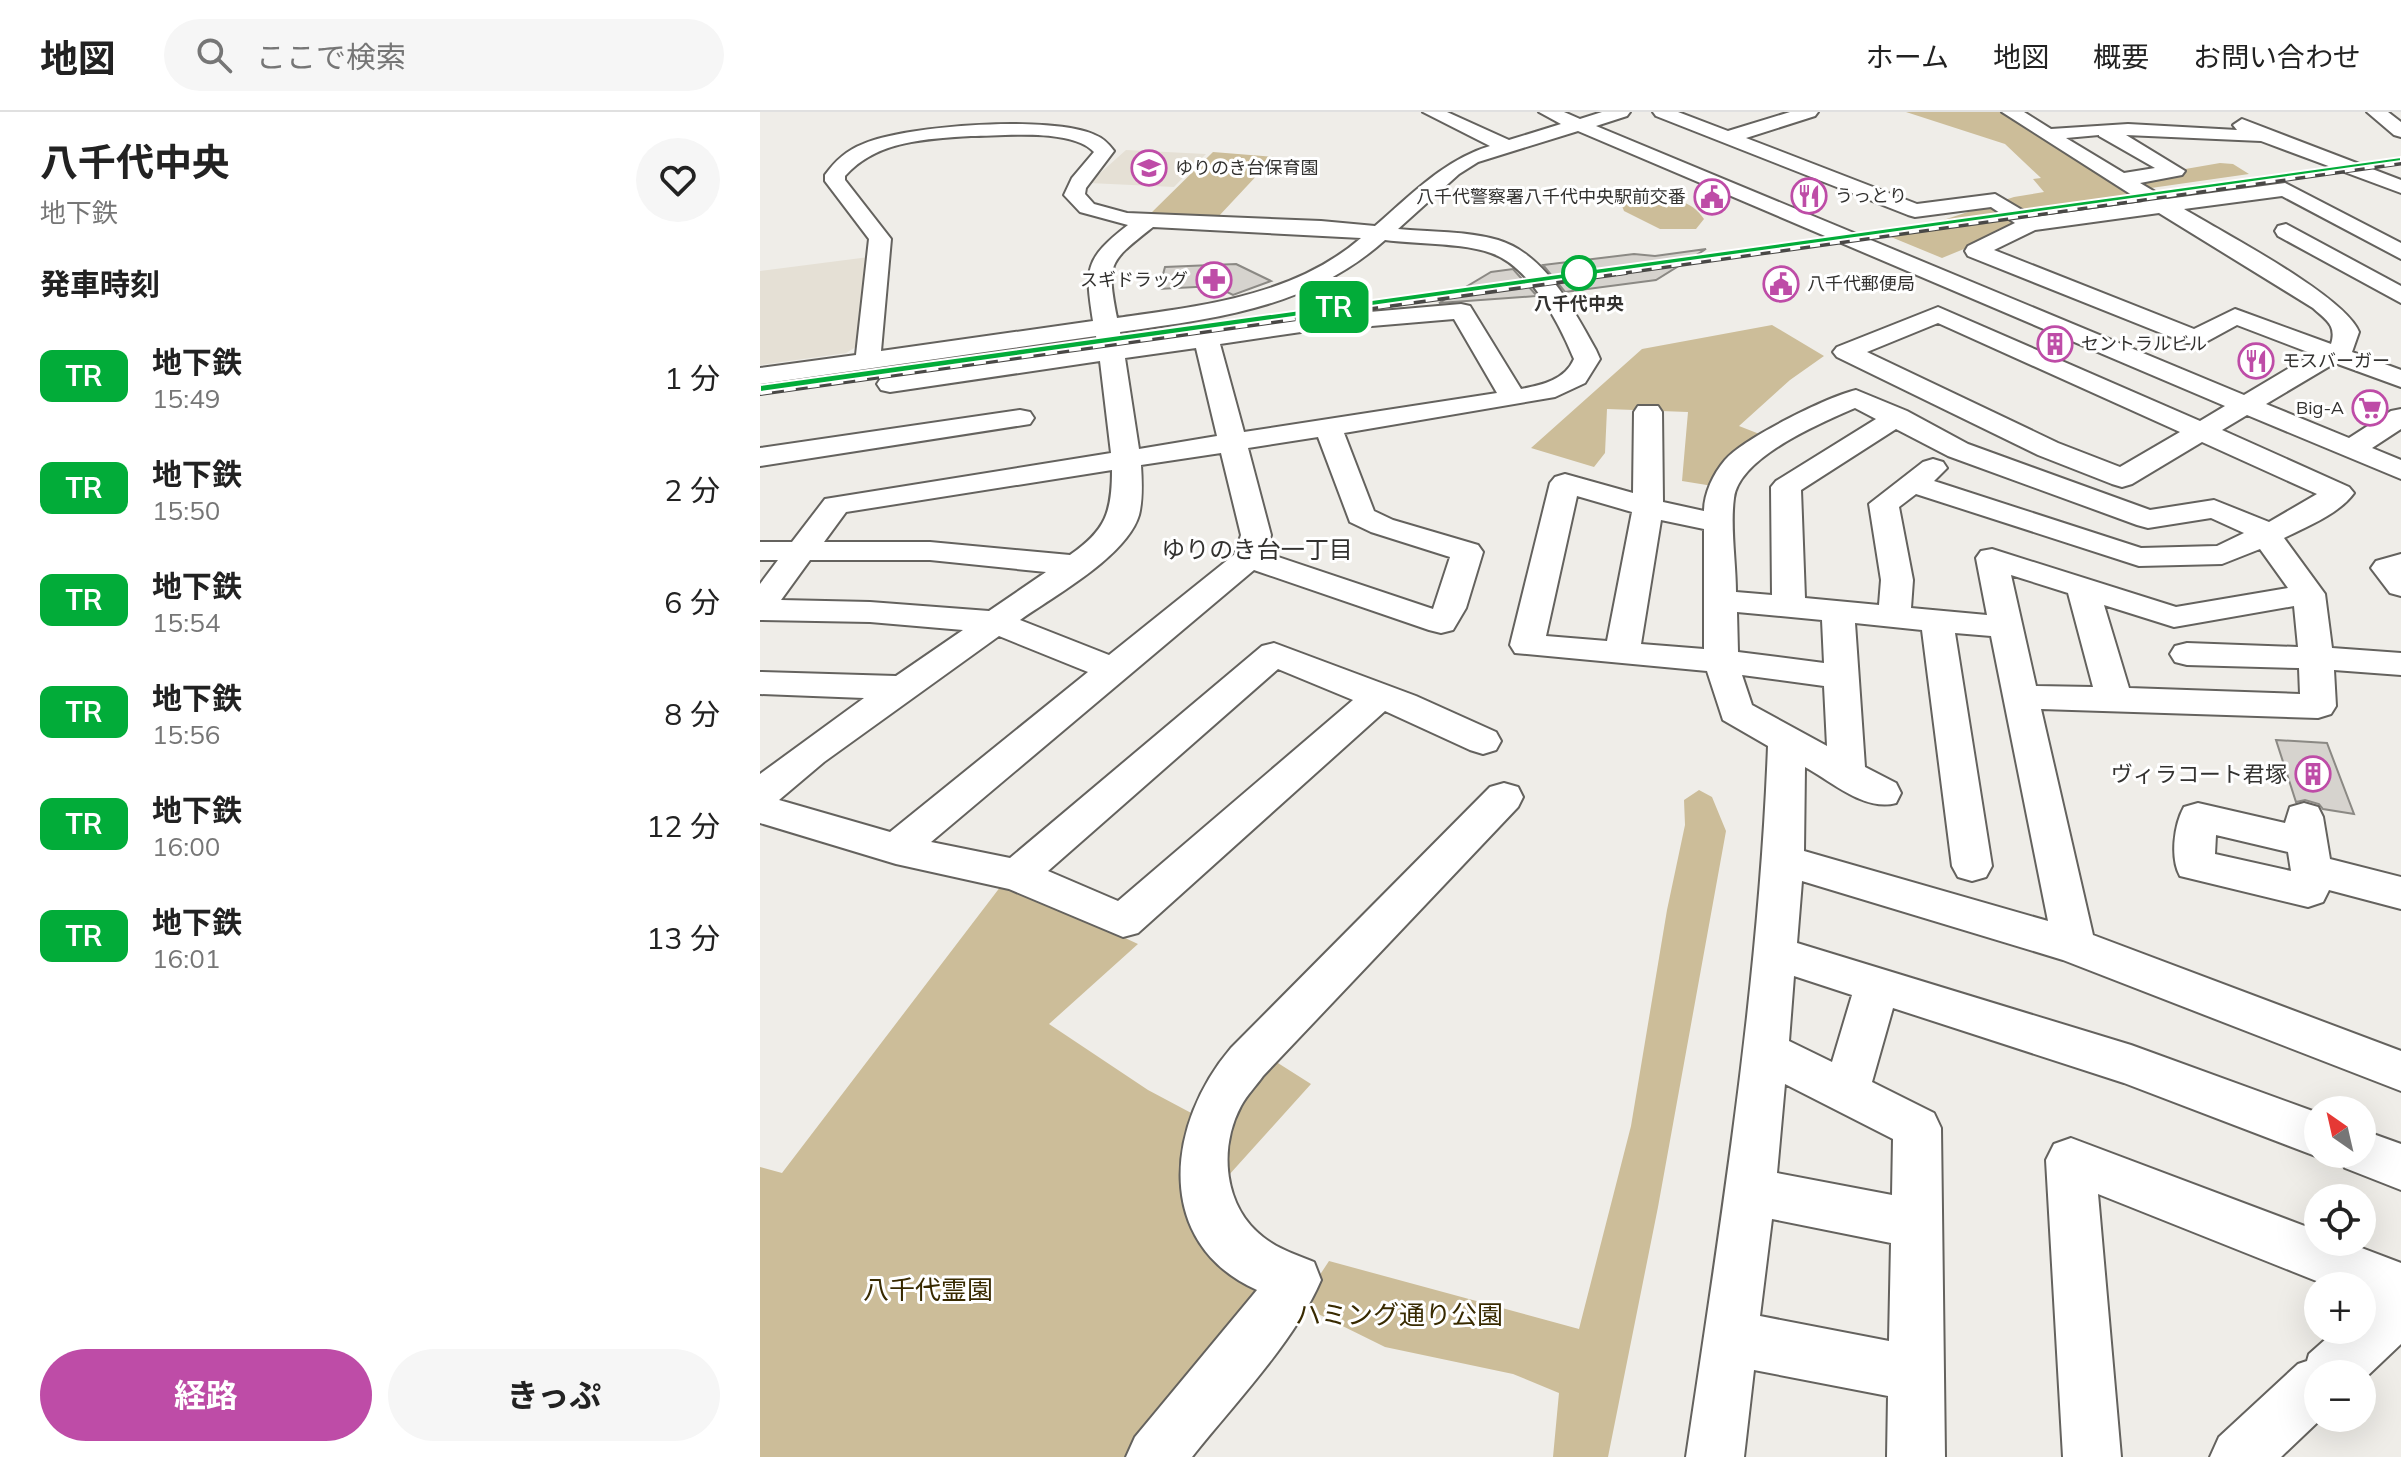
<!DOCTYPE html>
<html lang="ja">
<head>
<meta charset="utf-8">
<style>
	:root { --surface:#fff; --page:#f6f6f6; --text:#222; --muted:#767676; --line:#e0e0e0; --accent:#be4ca7 }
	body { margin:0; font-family:Mulish,"Noto Sans JP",sans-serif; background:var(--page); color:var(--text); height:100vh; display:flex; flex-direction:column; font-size:30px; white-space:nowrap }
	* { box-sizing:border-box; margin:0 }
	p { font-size:26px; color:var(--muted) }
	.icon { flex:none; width:44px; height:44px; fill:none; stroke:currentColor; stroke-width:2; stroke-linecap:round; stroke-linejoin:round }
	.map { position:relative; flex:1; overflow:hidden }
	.details { display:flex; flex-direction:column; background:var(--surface); width:760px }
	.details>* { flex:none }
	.badge { padding:0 16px; border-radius:12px; font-size:28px; line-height:52px }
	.needle { width:52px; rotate:326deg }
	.tools { position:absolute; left:1544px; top:984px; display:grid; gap:16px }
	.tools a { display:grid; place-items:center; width:72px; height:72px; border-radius:50%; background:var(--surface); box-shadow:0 8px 32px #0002; font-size:40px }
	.map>.badge { position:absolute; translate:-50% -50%; box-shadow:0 0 0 4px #fff }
	h2 { padding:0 40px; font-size:30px; line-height:72px }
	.round { display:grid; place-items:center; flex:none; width:84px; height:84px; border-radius:42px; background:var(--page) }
	.headline { display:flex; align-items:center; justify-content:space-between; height:136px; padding:0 40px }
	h1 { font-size:38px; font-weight:700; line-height:60px }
	.cta { display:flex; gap:16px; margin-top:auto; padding:16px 40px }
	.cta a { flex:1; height:92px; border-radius:48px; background:var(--accent); color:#fff; font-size:32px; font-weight:700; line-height:92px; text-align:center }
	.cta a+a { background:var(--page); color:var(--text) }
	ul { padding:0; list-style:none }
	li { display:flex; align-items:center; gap:24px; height:112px; padding:0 40px }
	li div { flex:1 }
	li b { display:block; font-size:30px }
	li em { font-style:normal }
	li .badge { min-width:88px; font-weight:700; text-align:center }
	header { display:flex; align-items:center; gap:48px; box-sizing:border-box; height:112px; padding:0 40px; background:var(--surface); border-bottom:2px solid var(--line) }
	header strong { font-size:38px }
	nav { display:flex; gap:44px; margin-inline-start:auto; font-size:28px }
	.search { width:560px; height:72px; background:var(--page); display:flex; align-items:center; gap:20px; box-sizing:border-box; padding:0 28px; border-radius:44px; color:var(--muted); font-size:30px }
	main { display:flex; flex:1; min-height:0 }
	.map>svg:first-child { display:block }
	.built { fill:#e5e0d5 }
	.green { fill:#ccbd99 }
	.building { fill:#d6d3ce; stroke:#8b8984; stroke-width:2 }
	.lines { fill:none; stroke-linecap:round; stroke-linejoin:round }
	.minor-casing { stroke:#64625e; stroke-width:4 }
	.minor { fill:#fff; fill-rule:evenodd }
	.rail-far1-casing { stroke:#494846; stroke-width:5 }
	.rail-casing { stroke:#494846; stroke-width:6 }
	.rail-far1 { stroke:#fff; stroke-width:3; stroke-dasharray:10; stroke-linecap:butt }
	.rail { stroke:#fff; stroke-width:4; stroke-dasharray:12; stroke-linecap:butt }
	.line { fill:#02ac39; stroke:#fff; stroke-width:2 }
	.stop-dot { fill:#fff; stroke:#02ac39; stroke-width:4 }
	.labels { text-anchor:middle; stroke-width:6; stroke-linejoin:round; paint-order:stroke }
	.far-poi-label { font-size:18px; fill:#333230; stroke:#fff; text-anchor:start }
	.far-stop-label { font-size:18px; font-weight:bold; fill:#333230; stroke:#fff }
	.poi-label { font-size:22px; fill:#333230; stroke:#fff; text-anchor:end }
	.neighbourhood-label { font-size:24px; fill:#333230; stroke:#fff }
	.near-park-label { font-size:26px; fill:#382a00; stroke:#fff }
</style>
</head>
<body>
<header>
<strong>地図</strong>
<div class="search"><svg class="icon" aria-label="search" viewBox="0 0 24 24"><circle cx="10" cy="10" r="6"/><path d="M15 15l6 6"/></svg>ここで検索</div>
<nav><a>ホーム</a><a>地図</a><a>概要</a><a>お問い合わせ</a></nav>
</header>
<main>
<section class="details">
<div class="headline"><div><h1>八千代中央</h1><p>地下鉄</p></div><a class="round"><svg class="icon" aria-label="heart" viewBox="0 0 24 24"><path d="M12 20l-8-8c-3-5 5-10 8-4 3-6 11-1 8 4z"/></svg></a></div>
<h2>発車時刻</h2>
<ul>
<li><span class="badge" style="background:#02ac39;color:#fff">TR</span><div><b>地下鉄</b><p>15:49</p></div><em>1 分</em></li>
<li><span class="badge" style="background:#02ac39;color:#fff">TR</span><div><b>地下鉄</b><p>15:50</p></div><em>2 分</em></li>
<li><span class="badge" style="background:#02ac39;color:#fff">TR</span><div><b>地下鉄</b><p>15:54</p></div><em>6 分</em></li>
<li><span class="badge" style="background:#02ac39;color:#fff">TR</span><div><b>地下鉄</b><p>15:56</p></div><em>8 分</em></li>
<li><span class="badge" style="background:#02ac39;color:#fff">TR</span><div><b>地下鉄</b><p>16:00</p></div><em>12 分</em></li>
<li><span class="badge" style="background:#02ac39;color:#fff">TR</span><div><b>地下鉄</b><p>16:01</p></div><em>13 分</em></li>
</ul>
<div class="cta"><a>経路</a><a>きっぷ</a></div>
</section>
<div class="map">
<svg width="1641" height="1345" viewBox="0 0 1641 1345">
	<rect width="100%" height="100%" fill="#efede8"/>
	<path class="built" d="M366,38l80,4 -32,33 -85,-4z
		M109,145l-10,88 -13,8 -86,12v-94z"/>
	<path class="green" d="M1146,0h98l118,68 98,-17 13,1 16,10 -112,16 18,15 -118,14 -95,39 -51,-21 123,-40 30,-5 -11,-13 8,-1 -36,-34z
		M453,40l61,5 -56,60 -70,-1z
		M878,85c24,-1 52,0 66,22l-8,10h-36l-36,-18 -2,-5z
		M1012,213l52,31 -34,24 -51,46 23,9 -49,51 -31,-5 6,-69 -81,-3 -2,44 -11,14 -63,-19 111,-99z
		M939,678l13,7 14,34 -68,376 -50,250h-55l6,-64 -46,-19 -128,-27 -85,-42 29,-44 250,68 52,-203 36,-216 18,-85 -1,-25z
		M244,770l134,62 -89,80 99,66 47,25c-8,43 -24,96 12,131 16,17 42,29 62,42l-127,169h-382v-290l22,6z
		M507,944l44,28 -92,102 3,-44z"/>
	<path class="building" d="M946,137l-50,31 -91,12 -22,-27 91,-11 21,2z
		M476,152l35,17 -38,14 -18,-9 -56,3 6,-22z
		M753,157l24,27 -98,7 52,-31z
		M1516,628l51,3 27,71 -31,-5 -4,-5 -14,-4 -9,2z"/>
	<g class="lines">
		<defs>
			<path id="minor" d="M663,0h24l62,28 52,-16 -22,-12h25l16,7 22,-7h28l-3,4 -31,10 648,269 69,-41 -76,-29 -33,18h-18l-218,-87 -3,-5 3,-5 47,-23 -24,-16 -76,10 -7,-2 -252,-99 -3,-4h25l50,19 62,-19h28l-3,4 -69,22 171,66 78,-10 39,23 109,-15 -141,-90h22l27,17 77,-5 109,6 -4,-5 9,-6 159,61v13l-140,-52 -135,-6 59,36 -3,4 -42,8 27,16 118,-16 116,60v16l-119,-63 -98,13c38,23 161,87 175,123l-7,20 49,18v17l-66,-24 -69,41 83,34 42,-27 10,-2v20l-29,19 29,12v19l-154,-64 -25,15 127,57 5,6c-15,21 -48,34 -70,45l41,56 7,54 69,5v22l-67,-5 2,36 -5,8 -13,4 -277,-9 52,226 308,116v40l-338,-131 -261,-79 -5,62 334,102 187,68v41h7l-7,3 -194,-74 -231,-75 -21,74 62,31 7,15 4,329h-58l1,-61 -134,-26 -10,87h-58c35,-236 73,-472 82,-711l-45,-26 -16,-49 -192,-18 -5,-8 40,-162 5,-6 10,-3 68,19 1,-81 4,-6h20l4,6 1,90 41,9c0,-17 9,-37 21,-51 19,-22 102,-63 131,-70l51,21 61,33 182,66 64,-10 55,22 48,-28 -115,-52 -70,42 -10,3 -10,-3 -74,-29 -201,-98 -4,-5 4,-5 101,-40 262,114 25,-15 -647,-275 -100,31 -19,12 -61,55c32,3 69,2 100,11 47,14 75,69 98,110l4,9 -15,24 -30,14 -211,36 30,78 19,9 85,25 5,7 -17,56 -13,22 -12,3 -12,-3 -175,-60 -323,272 79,16 252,-212 12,-3 142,53 80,36 5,9 -5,9 -13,4 -13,-4 -85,-39 -247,222 -15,4 -114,-48 -113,-25 -136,-41v-49l104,-76 -104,-4v-22l136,4 67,-46 -93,-8 -110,-2v-36l18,-24h-18v-18h32l33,-43 286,-46 -11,-92 -210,31 -9,-2 -4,-6 4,-6 9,-2 208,-29 -2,-11 -336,48v-16l96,-13 13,-116 -44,-58v-6c10,-14 22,-25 38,-31 44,-19 189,-29 232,-9 8,3 14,9 19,16l-28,37 -1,6 9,10 33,9 194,8 54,5c36,-31 69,-66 115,-80zM1339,23v1l56,32 -31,5 -58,-35zM211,24c32,0 101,-8 123,16l-22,26 -8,17 16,17 48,13c-44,34 -43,44 -35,96l-212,30 10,-112 -46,-59v-4c32,-36 82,-37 126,-40zM1399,101l154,95c13,12 24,17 18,36l-96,-35 -41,20 -200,-79 41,-20zM393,115l208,11c-67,58 -159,68 -244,80 -11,-56 -8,-56 36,-91zM625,128c30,4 79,3 106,13 39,13 68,70 83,106 -9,21 -32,26 -53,30l-51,-83 -9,-2 -160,14 -179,25 -2,-11c97,-14 189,-24 265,-92zM694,207l43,74 -253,39 -24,-88 81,-12zM1178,211l242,109 -60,35 -62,-24 -191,-91zM436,236l21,88 -78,13 -14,-91zM1095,296l21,11 -100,62 -5,6 1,108 -36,-3c0,-30 -6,-65 -2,-94 5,-41 87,-75 121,-90zM1136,317l52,27 189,69 11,3 63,-10 33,15 -27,13 -76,2 -207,-67 13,-13 -4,-6 -10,-3 -10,3 -54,42 12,76 -2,25 -74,-7 -4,-108zM558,325l32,85 21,10 79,25 -17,52 -167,-56 5,-18 -23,-87zM461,341l20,82 -6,19 -126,101 -89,-35c34,-24 107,-64 119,-105 4,-16 3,-34 2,-50zM352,358c0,42 -6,60 -42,85l-140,-13h-106l22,-30zM1156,382l223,72 83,-2 38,-15 28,39 -112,19 -184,-58 -11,2 -5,7 11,57 -76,-7 2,-28 -14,-73zM817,384l55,16 -25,129 -61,-5zM901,408l43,9v120l-63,-5zM50,448h120l116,12 -57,39 -119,-9 -89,-2zM1251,463l57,18 25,94 -57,-1zM1344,493l70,22 120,-21 4,41 -111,-4 -12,3 -5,8 5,8 12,3 112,3 1,26 -171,-6zM977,500l85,8 2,43 -86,-11zM1095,511l67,7 30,236 6,11 14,4 14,-4 6,-11 -37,-233 36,3 57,285 -244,-70 1,-84c26,14 60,45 91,36l5,-10 -5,-10 -31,-16zM239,524l89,36 -198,160 -111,-32 45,-38zM518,557l75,31 -235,201 -70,-30zM982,563l82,11 3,60 -75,-41zM1034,864l58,19 -20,67 -43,-21zM1025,972l108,55 -1,56 -115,-22zM1012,1107l119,24 -2,98 -129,-25z
				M1607,0h21l13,10v15l-7,-2z
				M1526,112l115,62v17l-123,-67 -3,-5 3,-5z
				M260,298l10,2 4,6 -4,6 -270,42v-18z
				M1641,442v42l-11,-3 -19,-25 5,-7z
				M744,671l14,4 5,10 -5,10 -255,269c-7,10 -16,19 -22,30 -23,43 -17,101 22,131 15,12 33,18 51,25l7,18c-26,61 -87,124 -129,177h-66l9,-20 122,-147c-105,-47 -90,-167 -26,-242l259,-261z
				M1438,691l87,20 5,-16 14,-4 14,4 5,10 7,42 71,18v32l-72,-19 -6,12 -15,5 -128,-31c-10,-18 -6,-51 4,-69zM1456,723l72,17 3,19 -76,-17z
				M1602,1018l39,14v46l-56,-22 -7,-14h24z
				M1311,1026l247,93v11h28l55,21v81l-39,37v-7h-44v44h4l-41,39h-71l9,-20 79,-73 9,-3 2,-7 27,-24h26v-23l5,-5 -5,-3v-13h-33l-231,-92 23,263h-58l-17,-297 8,-16z"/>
		</defs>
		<use href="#minor" class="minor-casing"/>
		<use href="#minor" class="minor"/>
		<defs>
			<path id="rail-far1" d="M852,162l789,-111"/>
			<path id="rail" d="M0,281l866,-121"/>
		</defs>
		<use href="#rail-far1" class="rail-far1-casing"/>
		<use href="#rail" class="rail-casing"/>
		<use href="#rail-far1" class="rail-far1"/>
		<use href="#rail" class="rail"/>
	</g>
	<path class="line" d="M1641,45v4l-1641,231v-7z"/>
	<defs>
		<symbol id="school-ring" viewBox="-11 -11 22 22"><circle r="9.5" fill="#fff" stroke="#be4ca7" stroke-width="1.5"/><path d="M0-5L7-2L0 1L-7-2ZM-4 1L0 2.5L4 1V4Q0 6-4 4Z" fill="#be4ca7"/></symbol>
		<symbol id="restaurant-ring" viewBox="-11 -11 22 22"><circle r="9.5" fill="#fff" stroke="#be4ca7" stroke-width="1.5"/><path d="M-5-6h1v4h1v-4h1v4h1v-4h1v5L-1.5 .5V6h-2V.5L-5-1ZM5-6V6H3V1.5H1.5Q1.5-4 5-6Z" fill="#be4ca7"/></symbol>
		<symbol id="civic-ring" viewBox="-11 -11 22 22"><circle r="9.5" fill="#fff" stroke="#be4ca7" stroke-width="1.5"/><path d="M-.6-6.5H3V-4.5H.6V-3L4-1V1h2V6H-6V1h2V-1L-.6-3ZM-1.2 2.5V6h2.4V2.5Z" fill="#be4ca7"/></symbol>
		<symbol id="pharmacy-ring" viewBox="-11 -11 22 22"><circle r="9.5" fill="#fff" stroke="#be4ca7" stroke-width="1.5"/><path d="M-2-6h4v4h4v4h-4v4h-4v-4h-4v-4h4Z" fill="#be4ca7"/></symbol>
		<symbol id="building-ring" viewBox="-11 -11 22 22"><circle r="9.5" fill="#fff" stroke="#be4ca7" stroke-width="1.5"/><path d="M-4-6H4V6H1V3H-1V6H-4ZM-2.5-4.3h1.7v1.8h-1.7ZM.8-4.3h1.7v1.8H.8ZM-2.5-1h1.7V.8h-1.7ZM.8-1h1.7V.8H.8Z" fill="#be4ca7"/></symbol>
		<symbol id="supermarket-ring" viewBox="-11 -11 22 22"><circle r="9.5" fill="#fff" stroke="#be4ca7" stroke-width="1.5"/><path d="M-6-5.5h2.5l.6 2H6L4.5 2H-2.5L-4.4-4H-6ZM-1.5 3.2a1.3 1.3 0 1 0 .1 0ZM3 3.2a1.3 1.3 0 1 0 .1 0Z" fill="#be4ca7"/></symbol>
	</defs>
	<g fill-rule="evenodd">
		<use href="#school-ring" x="369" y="36" width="40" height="40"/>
		<use href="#restaurant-ring" x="1029" y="64" width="40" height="40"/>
		<use href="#civic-ring" x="932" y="65" width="40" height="40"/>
		<use href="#pharmacy-ring" x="434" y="148" width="40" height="40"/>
		<use href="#civic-ring" x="1001" y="152" width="40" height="40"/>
		<use href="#building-ring" x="1275" y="212" width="40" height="40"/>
		<use href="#restaurant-ring" x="1476" y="229" width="40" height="40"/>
		<use href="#supermarket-ring" x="1590" y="276" width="40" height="40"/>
		<use href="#building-ring" x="1533" y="642" width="40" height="40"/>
	</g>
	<circle class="stop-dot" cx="819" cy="161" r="16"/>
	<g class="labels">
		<g class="far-poi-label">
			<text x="415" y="62">ゆりのき台保育園</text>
			<text x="1075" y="90">うっとり</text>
			<text x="926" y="91" text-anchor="end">八千代警察署八千代中央駅前交番</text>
			<text x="428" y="174" text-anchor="end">スギドラッグ</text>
			<text x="1047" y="178">八千代郵便局</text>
			<text x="1321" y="238">セントラルビル</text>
			<text x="1522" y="255">モスバーガー</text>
			<text x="1584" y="302" text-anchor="end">Big-A</text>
		</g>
		<g class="far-stop-label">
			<text x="819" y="198">八千代中央</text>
		</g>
		<g class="poi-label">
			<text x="1527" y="670">ヴィラコート君塚</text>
		</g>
		<g class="neighbourhood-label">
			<text x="497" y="446">ゆりのき台一丁目</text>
		</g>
		<g class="near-park-label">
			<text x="168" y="1187">八千代霊園</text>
			<text x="639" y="1212">ハミング通り公園</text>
		</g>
	</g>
</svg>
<div class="tools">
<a><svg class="needle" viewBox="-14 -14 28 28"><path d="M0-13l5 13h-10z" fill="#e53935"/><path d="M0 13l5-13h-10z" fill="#767676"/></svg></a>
<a><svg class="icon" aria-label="locate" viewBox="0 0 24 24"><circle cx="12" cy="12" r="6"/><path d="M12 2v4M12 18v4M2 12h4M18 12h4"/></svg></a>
<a>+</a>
<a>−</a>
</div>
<b class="badge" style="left:574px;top:195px;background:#02ac39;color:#fff">TR</b>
</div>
</main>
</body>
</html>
